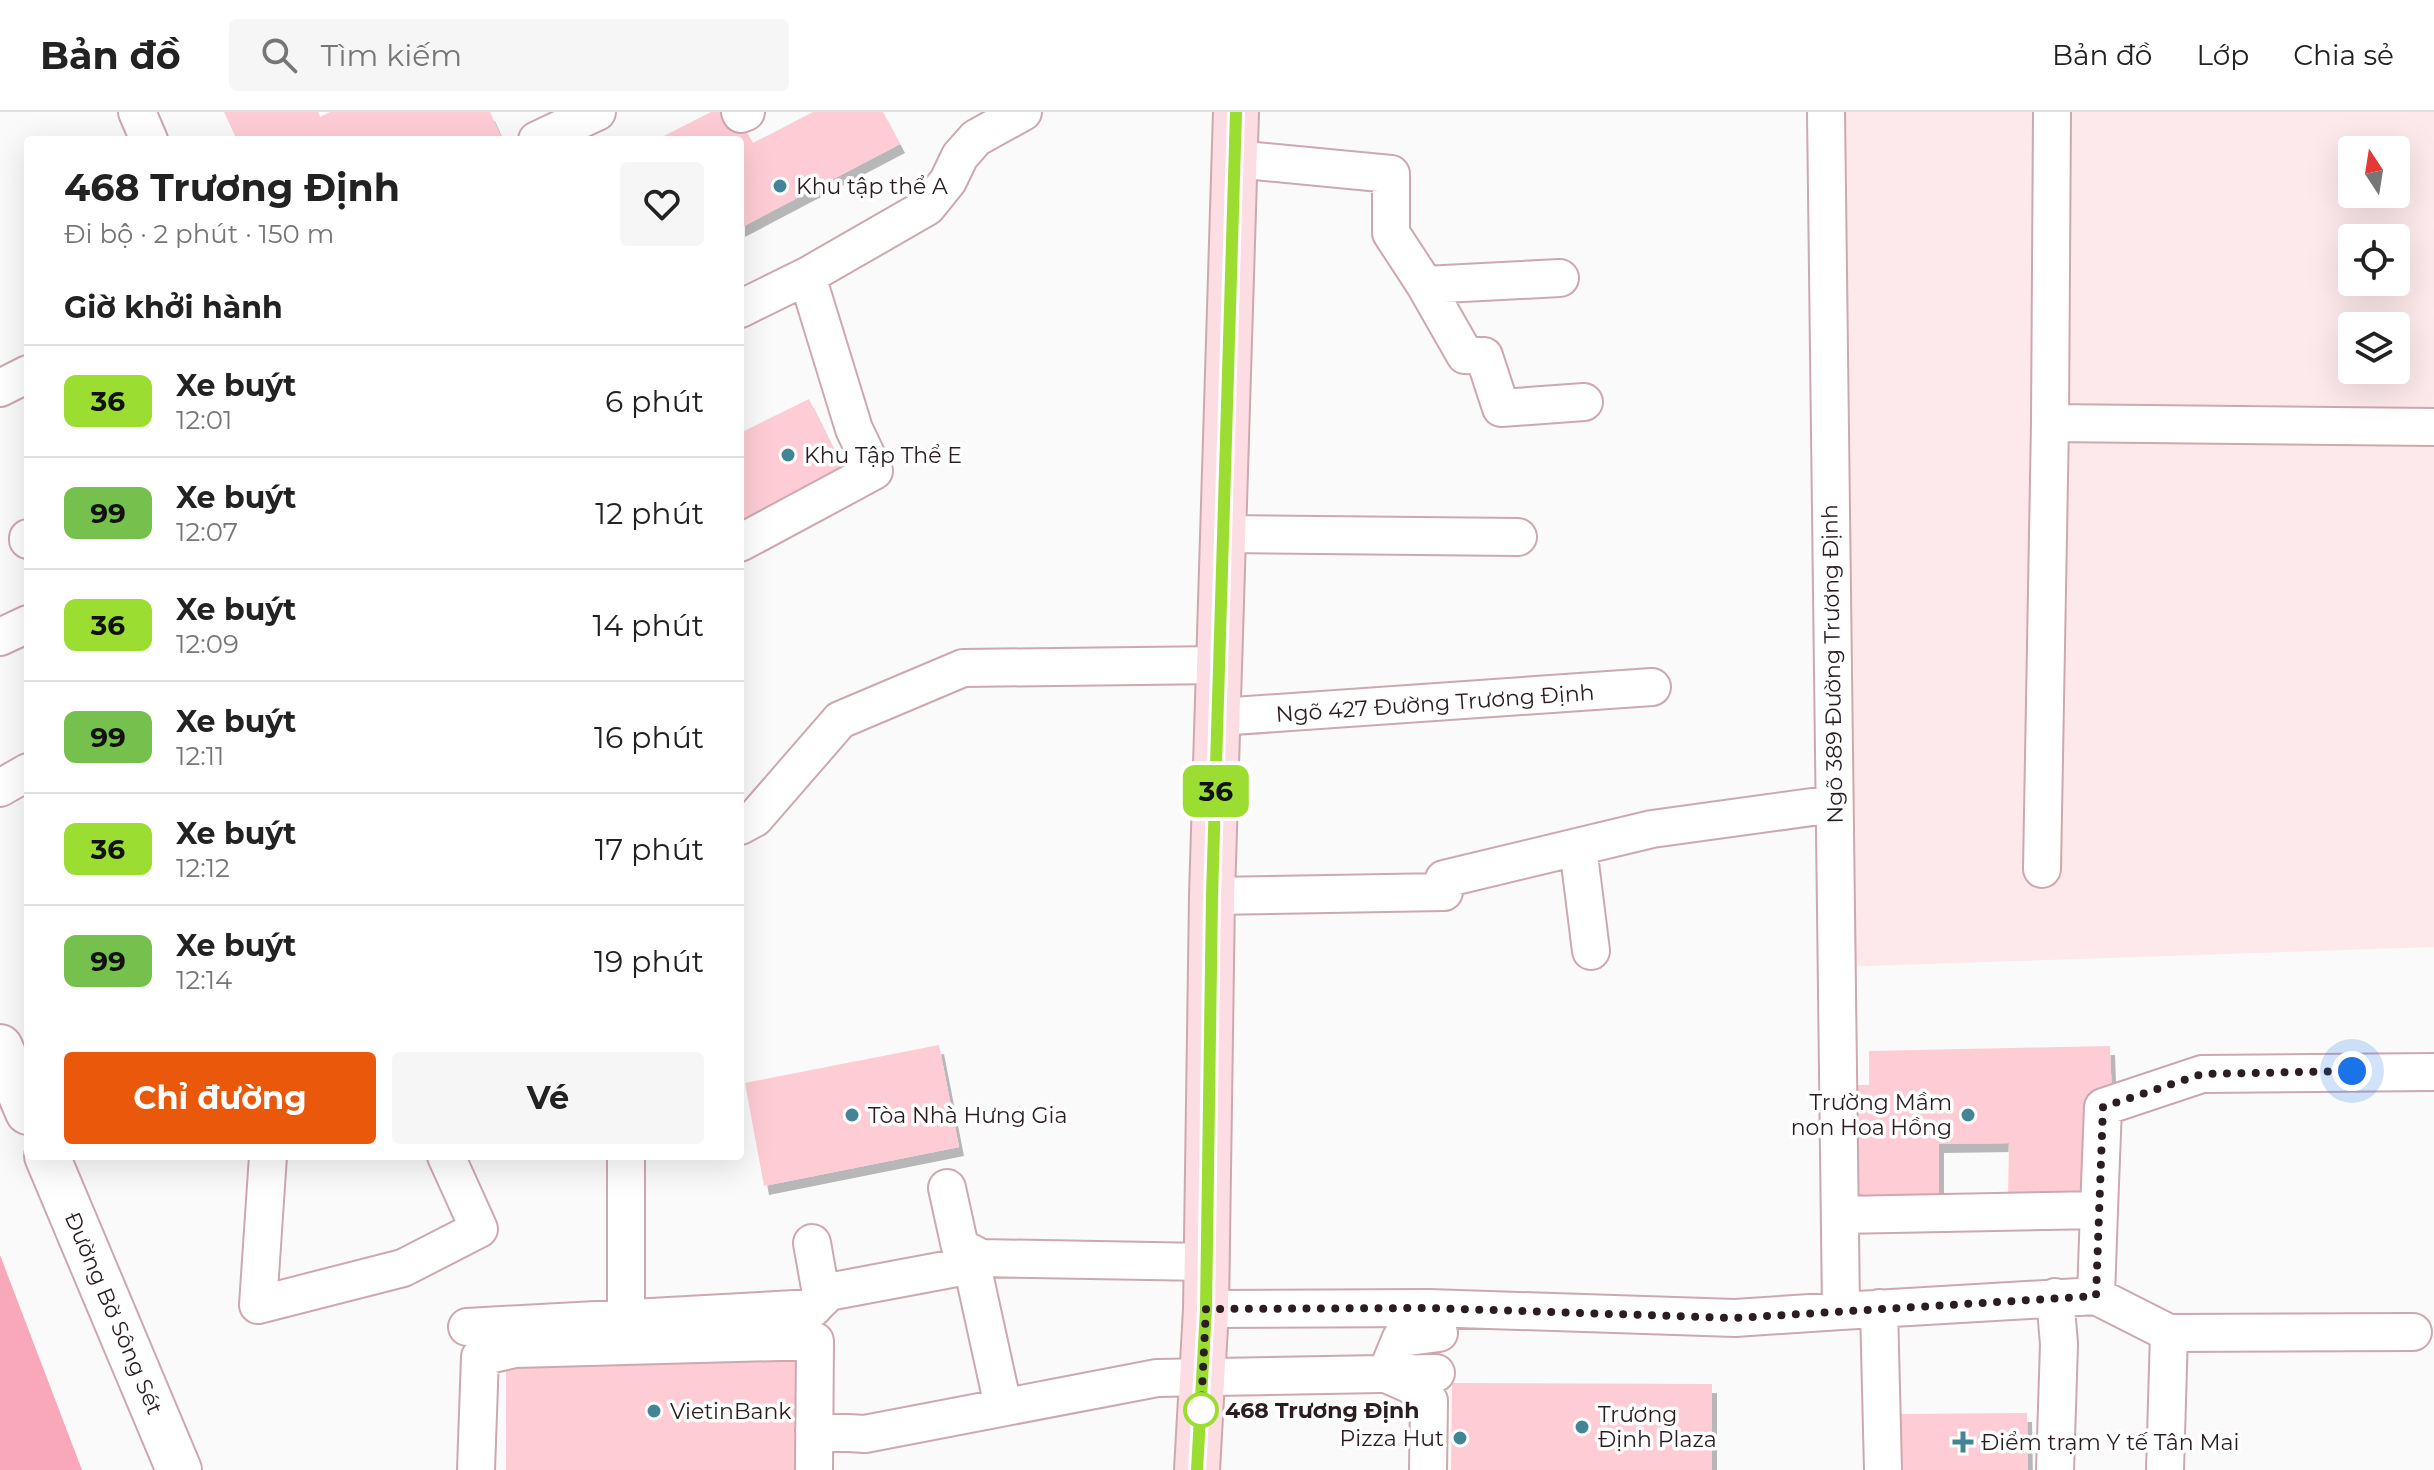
<!DOCTYPE html>
<html lang="vi">
<head>
<meta charset="utf-8">
<style>
	:root { --surface:#fff; --page:#f6f6f6; --text:#222; --muted:#767676; --line:#e0e0e0; --accent:#ea580c }
	body { margin:0; font-family:Montserrat,sans-serif; background:var(--page); color:var(--text); height:100vh; display:flex; flex-direction:column; font-size:30px; white-space:nowrap }
	* { box-sizing:border-box; margin:0 }
	p { font-size:26px; color:var(--muted) }
	.icon { flex:none; width:44px; height:44px; fill:none; stroke:currentColor; stroke-width:2; stroke-linecap:round; stroke-linejoin:round }
	.map { position:relative; flex:1; overflow:hidden }
	.sheet { position:absolute; left:24px; top:24px; width:720px; height:1024px; display:flex; flex-direction:column; background:var(--surface); border-radius:8px; box-shadow:0 8px 32px #0002 }
	.sheet>* { flex:none }
	.badge { padding:0 16px; border-radius:12px; font-size:28px; line-height:52px }
	.needle { width:52px; rotate:348deg }
	.tools { position:absolute; left:2338px; top:24px; display:grid; gap:16px }
	.tools a { display:grid; place-items:center; width:72px; height:72px; border-radius:8px; background:var(--surface); box-shadow:0 8px 32px #0002; font-size:40px }
	.you { position:absolute; width:40px; height:40px; margin:-20px; border:6px solid #fff; border-radius:50%; background:#1a73e8; box-shadow:0 0 0 12px #1a73e833 }
	.map>.badge { position:absolute; translate:-50% -50%; box-shadow:0 0 0 4px #fff }
	h2 { padding:0 40px; font-size:30px; line-height:72px }
	.round { display:grid; place-items:center; flex:none; width:84px; height:84px; border-radius:8px; background:var(--page) }
	.headline { display:flex; align-items:center; justify-content:space-between; height:136px; padding:0 40px }
	h1 { font-size:38px; font-weight:700; line-height:60px }
	.button { display:flex; gap:16px; margin-top:auto; padding:16px 40px }
	.button a { flex:1; height:92px; border-radius:8px; background:var(--accent); color:#fff; font-size:32px; font-weight:700; line-height:92px; text-align:center }
	.button a+a { background:var(--page); color:var(--text) }
	ul { padding:0; list-style:none }
	li { display:flex; align-items:center; gap:24px; height:112px; padding:0 40px; border-top:2px solid var(--line) }
	li div { flex:1 }
	li b { display:block; font-size:30px }
	li em { font-style:normal }
	li .badge { min-width:88px; font-weight:700; text-align:center }
	header { display:flex; align-items:center; gap:48px; box-sizing:border-box; height:112px; padding:0 40px; background:var(--surface); border-bottom:2px solid var(--line) }
	header strong { font-size:38px }
	nav { display:flex; gap:44px; margin-inline-start:auto; font-size:28px }
	.search { width:560px; height:72px; background:var(--page); display:flex; align-items:center; gap:20px; box-sizing:border-box; padding:0 28px; border-radius:8px; color:var(--muted); font-size:30px }
	.map>svg:first-child { display:block }
	.built { fill:#fde9ec; fill-rule:evenodd }
	.water { fill:#f8a8b8 }
	.building { fill:#feccd5; filter:url(#shadow) }
	.lines { fill:none; stroke-linecap:round; stroke-linejoin:round }
	.service-casing { stroke:#cea8af; stroke-width:40 }
	.tertiary-casing { stroke:#cea8af; stroke-width:48 }
	.secondary-casing { stroke:#cea8af; stroke-width:48 }
	.service { stroke:#fff; stroke-width:36 }
	.tertiary { stroke:#fff; stroke-width:44 }
	.secondary { stroke:#fcdde4; stroke-width:44 }
	.line-casing { stroke:#fff; stroke-width:18 }
	.line { stroke:#9cdd31; stroke-width:12 }
	.walk { stroke:#2b1d20; stroke-width:8; stroke-dasharray:0 14.4 }
	.poi-dot { fill:#438596; stroke:#fff; stroke-width:3 }
	.stop-dot { fill:#fff; stroke:#9cdd31; stroke-width:4 }
	.labels { text-anchor:middle; stroke-width:7; stroke-linejoin:round; paint-order:stroke }
	.poi-label { font-size:22px; fill:#2b1d20; stroke:#fff; text-anchor:start }
	.street-label { font-size:22px; fill:#2b1d20; stroke:#fff }
	.stop-label { font-size:22px; font-weight:bold; fill:#2b1d20; stroke:#fff; text-anchor:start }
</style>
</head>
<body>
<header>
<strong>Bản đồ</strong>
<div class="search"><svg class="icon" aria-label="search" viewBox="0 0 24 24"><circle cx="10" cy="10" r="6"/><path d="M15 15l6 6"/></svg>Tìm kiếm</div>
<nav><a>Bản đồ</a><a>Lớp</a><a>Chia sẻ</a></nav>
</header>
<div class="map">
<svg width="2434" height="1358" viewBox="0 0 2434 1358">
	<defs>
		<filter id="shadow"><feDropShadow dx="5" dy="9" stdDeviation="0" flood-color="#0004"/></filter>
	</defs>
	<rect width="100%" height="100%" fill="#fafafa"/>
	<path class="built" d="M1840,0h594v835l-595,20zM2352,38h44v44h-44zM2352,126h44v44h-44zM2352,214h44v44h-44z"/>
	<path class="water" d="M0,1143l82,215h-82z"/>
	<path class="building" d="M224,0h94l2,5 10,-5h160l12,27 -265,1z
		M711,0h24l18,31 60,-31h70l17,32 -160,84v-88h-84z
		M809,287l38,77 -107,52v-95z
		M939,933l20,102 -195,39 -19,-103z
		M2110,934l2,54 -16,95 -88,3 1,-55 -70,1v56l-66,1 -24,-14 -8,-102h28v-34z
		M506,1240h297v118h-297z
		M1452,1271l260,1v86h-261z
		M2027,1301l1,57h-129l-1,-56z"/>
	<g class="lines">
		<defs>
			<path id="service" d="M137,0l12,28
				M740,0l1,2 5,-2
				M1826,0l15,1199 255,-15 3,-86
				M537,28l60,-28
				M1234,47l157,15v59l34,52 40,70 19,1 17,52 83,-6
				M1425,173l135,-7
				M740,197l67,-33 120,-69 21,-26 12,-25 16,-18 47,-26
				M0,276l28,-14
				M2050,311l384,4
				M1224,422l294,3
				M28,426v2
				M740,431l134,-72 -20,-42 -47,-153
				M0,525l28,-13
				M1219,605l433,-30
				M0,676l28,-16
				M740,714l15,-8 85,-98 123,-52 257,-3
				M1578,735l13,104
				M2042,757l8,-446 2,-311
				M1212,784l232,-4v-13l208,-50 182,-25
				M268,1044l-10,149 145,-37 76,-39 -33,-73
				M947,1076l13,59 21,11 225,4
				M1840,1103l259,-5 4,-103 99,-33 232,-2
				M812,1131l10,56
				M2096,1184l73,37 244,-1
				M1879,1196l4,162
				M1206,1197l223,-1 306,10 106,-7
				M626,1206v-162
				M467,1215l346,-19 15,-16 144,-27 31,141
				M1386,1262l25,11 18,16 -1,69
				M1386,1262l15,-36 38,-5
				M814,1319l51,3 292,-56 279,-5
				M476,1358l4,-113 35,-8 300,-8 -1,129
				M2055,1358l4,-126 -4,-47
				M2165,1358l4,-137"/>
			<path id="tertiary" d="M0,935l28,65
				M47,1044l132,314"/>
			<path id="secondary" d="M1197,1358l9,-161 6,-413 24,-784"/>
		</defs>
		<use href="#service" class="service-casing"/>
		<use href="#tertiary" class="tertiary-casing"/>
		<use href="#secondary" class="secondary-casing"/>
		<use href="#service" class="service"/>
		<use href="#tertiary" class="tertiary"/>
		<use href="#secondary" class="secondary"/>
	</g>
	<g class="lines">
		<defs>
			<path id="line" d="M1197,1358l9,-161 6,-413 24,-784"/>
		</defs>
		<use href="#line" class="line-casing"/>
		<use href="#line" class="line"/>
		<path class="walk" d="M1201,1298l5,-101 223,-1 306,10 361,-22 7,-189 99,-33 150,-3"/>
	</g>
	<g class="poi-dot">
		<circle cx="780" cy="74" r="8"/>
		<circle cx="788" cy="343" r="8"/>
		<circle cx="852" cy="1003" r="8"/>
		<circle cx="1968" cy="1003" r="8"/>
		<circle cx="654" cy="1299" r="8"/>
		<circle cx="1582" cy="1315" r="8"/>
		<circle cx="1460" cy="1326" r="8"/>
		<path d="M1959 1318h8v8h8v8h-8v8h-8v-8h-8v-8h8z"/>
	</g>
	<circle class="stop-dot" cx="1201" cy="1298" r="16"/>
	<g class="labels">
		<g class="poi-label">
			<text x="796" y="82">Khu tập thể A</text>
			<text x="804" y="351">Khu Tập Thể E</text>
			<text x="1952" y="998" text-anchor="end">Trường Mầm<tspan x="1952" dy="25">non Hoa Hồng</tspan></text>
			<text x="868" y="1011">Tòa Nhà Hưng Gia</text>
			<text x="670" y="1307">VietinBank</text>
			<text x="1598" y="1310">Trương<tspan x="1598" dy="25">Định Plaza</tspan></text>
			<text x="1444" y="1334" text-anchor="end">Pizza Hut</text>
			<text x="1981" y="1338">Điểm trạm Y tế Tân Mai</text>
		</g>
		<g class="street-label">
			<text transform="translate(1832 552) rotate(-91)" y="8">Ngõ 389 Đường Trương Định</text>
			<text transform="translate(1435 591) rotate(-4)" y="8">Ngõ 427 Đường Trương Định</text>
			<text transform="translate(114 1201) rotate(67)" y="8">Đường Bờ Sông Sét</text>
		</g>
		<g class="stop-label">
			<text x="1225" y="1306">468 Trương Định</text>
		</g>
	</g>
</svg>
<div class="tools">
<a><svg class="needle" viewBox="-14 -14 28 28"><path d="M0-13l5 13h-10z" fill="#e53935"/><path d="M0 13l5-13h-10z" fill="#767676"/></svg></a>
<a><svg class="icon" aria-label="locate" viewBox="0 0 24 24"><circle cx="12" cy="12" r="6"/><path d="M12 2v4M12 18v4M2 12h4M18 12h4"/></svg></a>
<a><svg class="icon" aria-label="layers" viewBox="0 0 24 24"><path d="M12 4l9 5-9 5-9-5zM3 14l9 5 9-5"/></svg></a>
</div>
<div class="you" style="left:2352px;top:959px"></div>
<b class="badge" style="left:1216px;top:679px;background:#9cdd31;color:#111">36</b>
<section class="sheet">
<div class="headline"><div><h1>468 Trương Định</h1><p>Đi bộ · 2 phút · 150 m</p></div><a class="round"><svg class="icon" aria-label="heart" viewBox="0 0 24 24"><path d="M12 20l-8-8c-3-5 5-10 8-4 3-6 11-1 8 4z"/></svg></a></div>
<h2>Giờ khởi hành</h2>
<ul>
<li><span class="badge" style="background:#9cdd31;color:#111">36</span><div><b>Xe buýt</b><p>12:01</p></div><em>6 phút</em></li>
<li><span class="badge" style="background:#76c04d;color:#111">99</span><div><b>Xe buýt</b><p>12:07</p></div><em>12 phút</em></li>
<li><span class="badge" style="background:#9cdd31;color:#111">36</span><div><b>Xe buýt</b><p>12:09</p></div><em>14 phút</em></li>
<li><span class="badge" style="background:#76c04d;color:#111">99</span><div><b>Xe buýt</b><p>12:11</p></div><em>16 phút</em></li>
<li><span class="badge" style="background:#9cdd31;color:#111">36</span><div><b>Xe buýt</b><p>12:12</p></div><em>17 phút</em></li>
<li><span class="badge" style="background:#76c04d;color:#111">99</span><div><b>Xe buýt</b><p>12:14</p></div><em>19 phút</em></li>
</ul>
<div class="button"><a>Chỉ đường</a><a>Vé</a></div>
</section>
</div>
</body>
</html>
